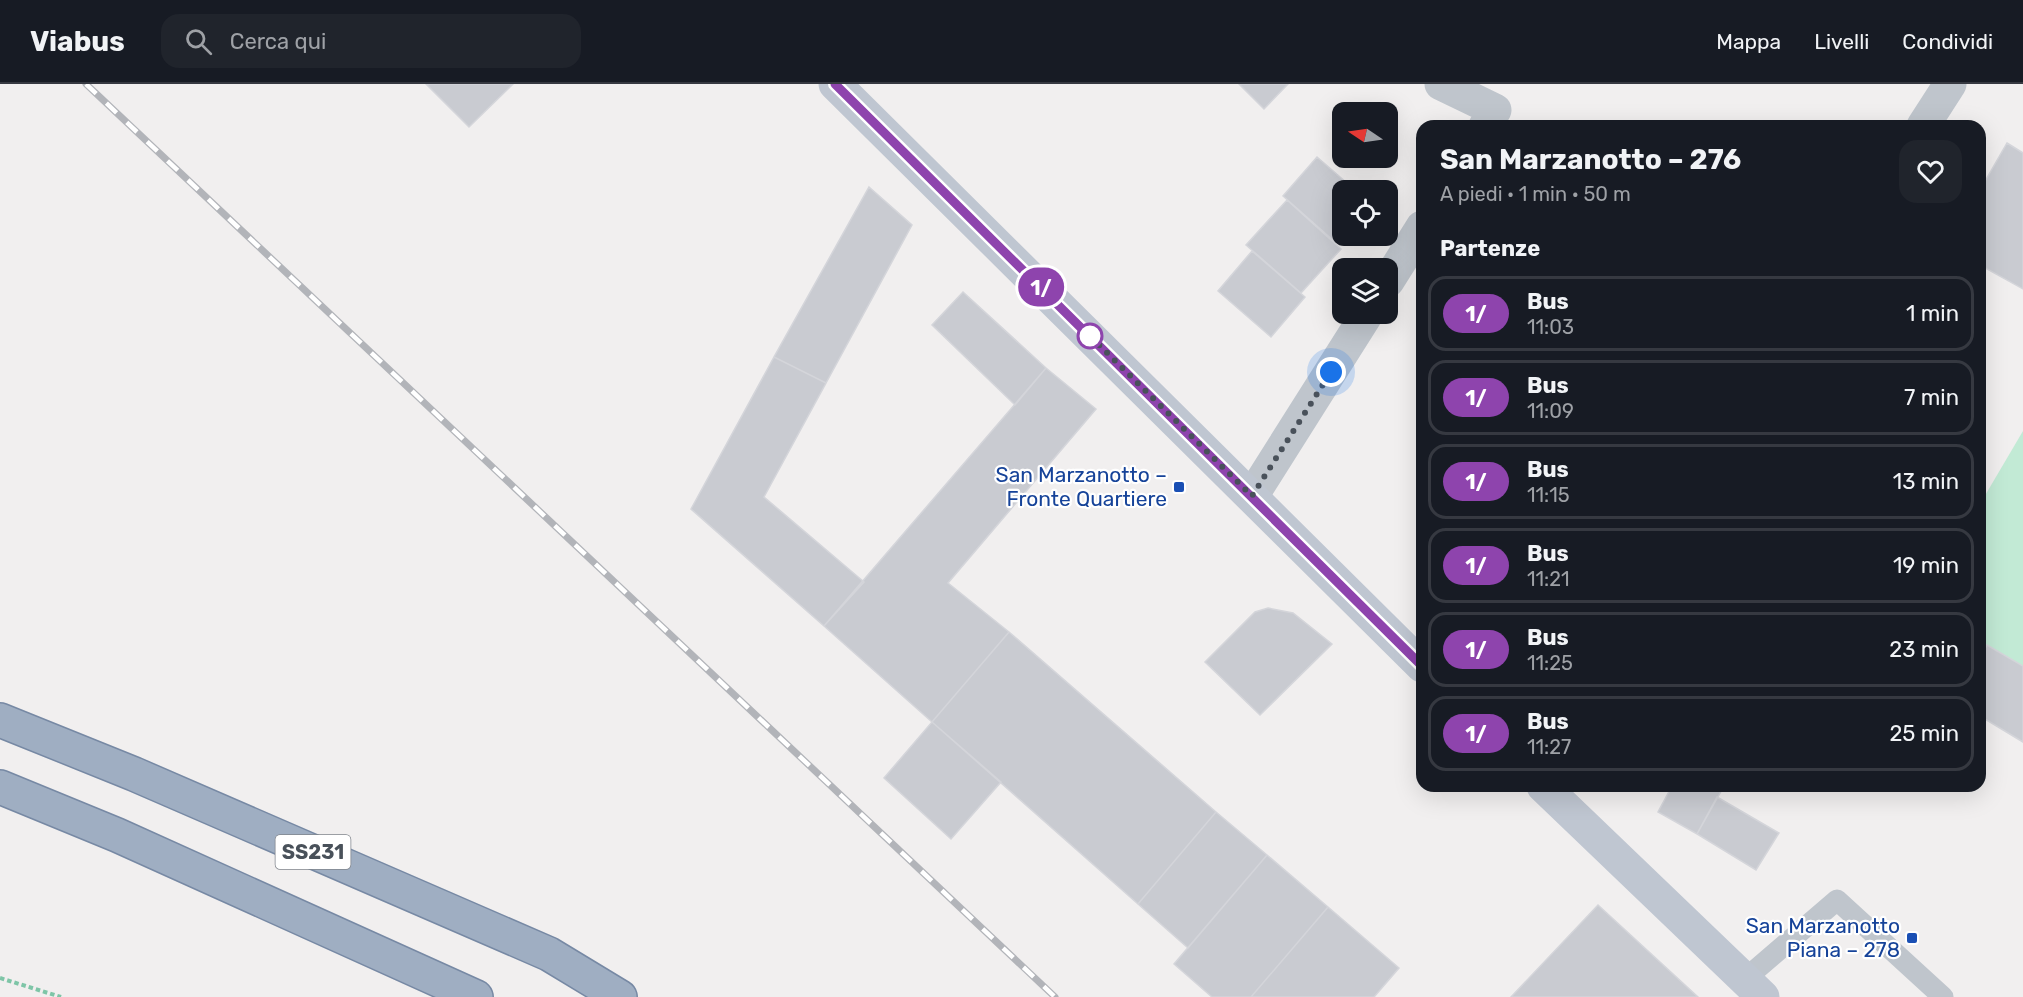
<!DOCTYPE html>
<html lang="it">
<head>
<meta charset="utf-8">
<style>
	:root { --surface:#171b24; --page:#20242c; --text:#f1f3f6; --muted:#9ea1a6; --line:#363941 }
	body { margin:0; font-family:Rubik,sans-serif; background:var(--page); color:var(--text); height:100vh; display:flex; flex-direction:column; font-size:22px; white-space:nowrap }
	* { box-sizing:border-box; margin:0 }
	p { font-size:20px; color:var(--muted) }
	.icon { flex:none; width:33px; height:33px; fill:none; stroke:currentColor; stroke-width:2; stroke-linecap:round; stroke-linejoin:round }
	.map { position:relative; flex:1; overflow:hidden }
	.side { position:absolute; left:1416px; top:36px; width:570px; height:672px; display:flex; flex-direction:column; background:var(--surface); border-radius:18px; box-shadow:0 6px 24px #0002 }
	.side>* { flex:none }
	.badge { padding:0 12px; border-radius:20px; font-size:21px; line-height:39px }
	.needle { width:39px; rotate:283deg }
	.controls { position:absolute; left:1332px; top:18px; display:grid; gap:12px }
	.controls a { display:grid; place-items:center; width:66px; height:66px; border-radius:12px; background:var(--surface); box-shadow:0 6px 24px #0002; font-size:30px }
	.you { position:absolute; width:30px; height:30px; margin:-15px; border:4px solid #fff; border-radius:50%; background:#1a73e8; box-shadow:0 0 0 9px #1a73e833 }
	.map>.badge { position:absolute; translate:-50% -50%; box-shadow:0 0 0 3px #fff }
	h2 { padding:0 24px; font-size:22px; line-height:54px }
	.round { display:grid; place-items:center; flex:none; width:63px; height:63px; border-radius:18px; background:var(--page) }
	.summary { display:flex; align-items:center; justify-content:space-between; height:102px; padding:0 24px }
	h1 { font-size:28px; font-weight:700; line-height:45px }
	ul { padding:0; list-style:none }
	li { display:flex; align-items:center; gap:18px; height:75px; margin:0 12px 9px; padding:0 12px; border:3px solid var(--line); border-radius:18px }
	li div { flex:1 }
	li b { display:block; font-size:22px }
	li em { font-style:normal }
	li .badge { min-width:66px; font-weight:700; text-align:center }
	header { display:flex; align-items:center; gap:36px; box-sizing:border-box; height:84px; padding:0 30px; background:var(--surface); border-bottom:2px solid var(--line) }
	header strong { font-size:28px }
	nav { display:flex; gap:33px; margin-inline-start:auto; font-size:21px }
	.search { width:420px; height:54px; background:var(--page); display:flex; align-items:center; gap:15px; box-sizing:border-box; padding:0 21px; border-radius:18px; color:var(--muted); font-size:22px }
	.map>svg:first-child { display:block }
	.green { fill:#c2ead5 }
	.building { fill:#c9cbd1; stroke:#d4d5da; stroke-width:1.5 }
	.lines { fill:none; stroke-linecap:round; stroke-linejoin:round }
	.trunk-casing { stroke:#7789a4; stroke-width:36 }
	.path { stroke:#7ec5a7; stroke-width:4; stroke-dasharray:4.5 3; stroke-linecap:butt }
	.service { stroke:#bfc5cc; stroke-width:21 }
	.minor { stroke:#bfc5cc; stroke-width:33 }
	.secondary { stroke:#bfc6d1; stroke-width:33 }
	.trunk { stroke:#9faec2; stroke-width:33 }
	.rail-casing { stroke:#b2b4b9; stroke-width:7 }
	.rail { stroke:#fff; stroke-width:4.5; stroke-dasharray:14; stroke-linecap:butt }
	.line-casing { stroke:#fff; stroke-width:14 }
	.line { stroke:#8e44ad; stroke-width:9 }
	.walk { stroke:#49515a; stroke-width:6; stroke-dasharray:0 10.8 }
	.stop-dot { fill:#fff; stroke:#8e44ad; stroke-width:3 }
	.transit-dot { fill:#1a4fb4; stroke:#fff; stroke-width:2 }
	.labels { text-anchor:middle; stroke-width:4.5; stroke-linejoin:round; paint-order:stroke }
	.shield { fill:#fff; stroke:#80858c; stroke-width:1.5 }
	.shield-label { font-size:20px; font-weight:bold; fill:#49515a }
	.transit-label { font-size:21px; fill:#164399; stroke:#fff; text-anchor:end }
</style>
</head>
<body>
<header>
<strong>Viabus</strong>
<div class="search"><svg class="icon" aria-label="search" viewBox="0 0 24 24"><circle cx="10" cy="10" r="6"/><path d="M15 15l6 6"/></svg>Cerca qui</div>
<nav><a>Mappa</a><a>Livelli</a><a>Condividi</a></nav>
</header>
<div class="map">
<svg width="2023" height="913" viewBox="0 0 2023 913">
	<rect width="100%" height="100%" fill="#f1efef"/>
	<path class="green" d="M2023,347v235l-43,-25v-137z"/>
	<path class="building" d="M426,0h87l-44,43z
		M1239,0h49l-24,25z
		M2007,59l16,10v136l-43,-24v-75z
		M1317,73l38,33h-13v44l-7,8 -52,-46z
		M869,103l43,38 -86,158 -52,-26z
		M1287,116l54,49 -40,44 -55,-48z
		M1252,167l53,46 -34,40 -53,-46z
		M963,208l83,76 -31,37 -83,-80z
		M774,273l52,26 -62,114 100,85 -40,44 -133,-117z
		M1046,284l50,41 -148,174 61,49 -77,90 -108,-96z
		M1268,524l25,5 39,31 -72,71 -55,-53 50,-50z
		M1009,548l207,180 -78,92 -206,-182z
		M1987,561l36,21v76l-43,-26v-59z
		M932,638l69,60 -50,57 -67,-61z
		M1672,702h52l-27,48 -39,-22z
		M1717,713l62,36 -23,37 -59,-36z
		M1216,728l51,43 -79,93 -50,-44z
		M1267,771l61,52 -77,90h-39l-38,-33z
		M1598,821l100,92h-187z
		M1328,823l71,61 -25,29h-123z"/>
	<g class="lines">
		<defs>
			<path id="trunk" d="M0,636l134,54 415,180 71,43
				M0,703l117,48 359,162"/>
		</defs>
		<use href="#trunk" class="trunk-casing"/>
		<path class="path" d="M0,894l61,19"/>
		<path class="service" d="M1745,895l92,-79 106,97"/>
		<path class="minor" d="M1441,0l54,26 -10,16
			M1923,42l27,-42
			M1388,197l34,-54
			M1252,412l115,-182"/>
		<path class="secondary" d="M835,0l587,582
			M1543,702l220,211"/>
		<use href="#trunk" class="trunk"/>
		<defs>
			<path id="rail" d="M86,0l969,913"/>
		</defs>
		<use href="#rail" class="rail-casing"/>
		<use href="#rail" class="rail"/>
	</g>
	<g class="lines">
		<defs>
			<path id="line" d="M835,0l587,582"/>
		</defs>
		<use href="#line" class="line-casing"/>
		<use href="#line" class="line"/>
		<path class="walk" d="M1090,252l-3,-3 165,163 79,-124"/>
	</g>
	<circle class="stop-dot" cx="1090" cy="252" r="12"/>
	<g class="transit-dot">
		<rect x="1173" y="397" width="12" height="12" rx="3"/>
		<rect x="1906" y="848" width="12" height="12" rx="3"/>
	</g>
	<g class="labels">
		<rect class="shield" x="275.5" y="751" width="75" height="34" rx="4.5"/>
		<g class="shield-label">
			<text x="313" y="775">SS231</text>
		</g>
		<g class="transit-label">
			<text x="1167" y="398">San Marzanotto –<tspan x="1167" dy="24">Fronte Quartiere</tspan></text>
			<text x="1900" y="849">San Marzanotto<tspan x="1900" dy="24">Piana – 278</tspan></text>
		</g>
	</g>
</svg>
<div class="controls">
<a><svg class="needle" viewBox="-14 -14 28 28"><path d="M0-13l5 13h-10z" fill="#e53935"/><path d="M0 13l5-13h-10z" fill="#9ea1a6"/></svg></a>
<a><svg class="icon" aria-label="locate" viewBox="0 0 24 24"><circle cx="12" cy="12" r="6"/><path d="M12 2v4M12 18v4M2 12h4M18 12h4"/></svg></a>
<a><svg class="icon" aria-label="layers" viewBox="0 0 24 24"><path d="M12 4l9 5-9 5-9-5zM3 14l9 5 9-5"/></svg></a>
</div>
<div class="you" style="left:1331px;top:288px"></div>
<b class="badge" style="left:1041px;top:203px;background:#8e44ad;color:#fff">1/</b>
<section class="side">
<div class="summary"><div><h1>San Marzanotto – 276</h1><p>A piedi · 1 min · 50 m</p></div><a class="round"><svg class="icon" aria-label="heart" viewBox="0 0 24 24"><path d="M12 20l-8-8c-3-5 5-10 8-4 3-6 11-1 8 4z"/></svg></a></div>
<h2>Partenze</h2>
<ul>
<li><span class="badge" style="background:#8e44ad;color:#fff">1/</span><div><b>Bus</b><p>11:03</p></div><em>1 min</em></li>
<li><span class="badge" style="background:#8e44ad;color:#fff">1/</span><div><b>Bus</b><p>11:09</p></div><em>7 min</em></li>
<li><span class="badge" style="background:#8e44ad;color:#fff">1/</span><div><b>Bus</b><p>11:15</p></div><em>13 min</em></li>
<li><span class="badge" style="background:#8e44ad;color:#fff">1/</span><div><b>Bus</b><p>11:21</p></div><em>19 min</em></li>
<li><span class="badge" style="background:#8e44ad;color:#fff">1/</span><div><b>Bus</b><p>11:25</p></div><em>23 min</em></li>
<li><span class="badge" style="background:#8e44ad;color:#fff">1/</span><div><b>Bus</b><p>11:27</p></div><em>25 min</em></li>
</ul>
</section>
</div>
</body>
</html>
